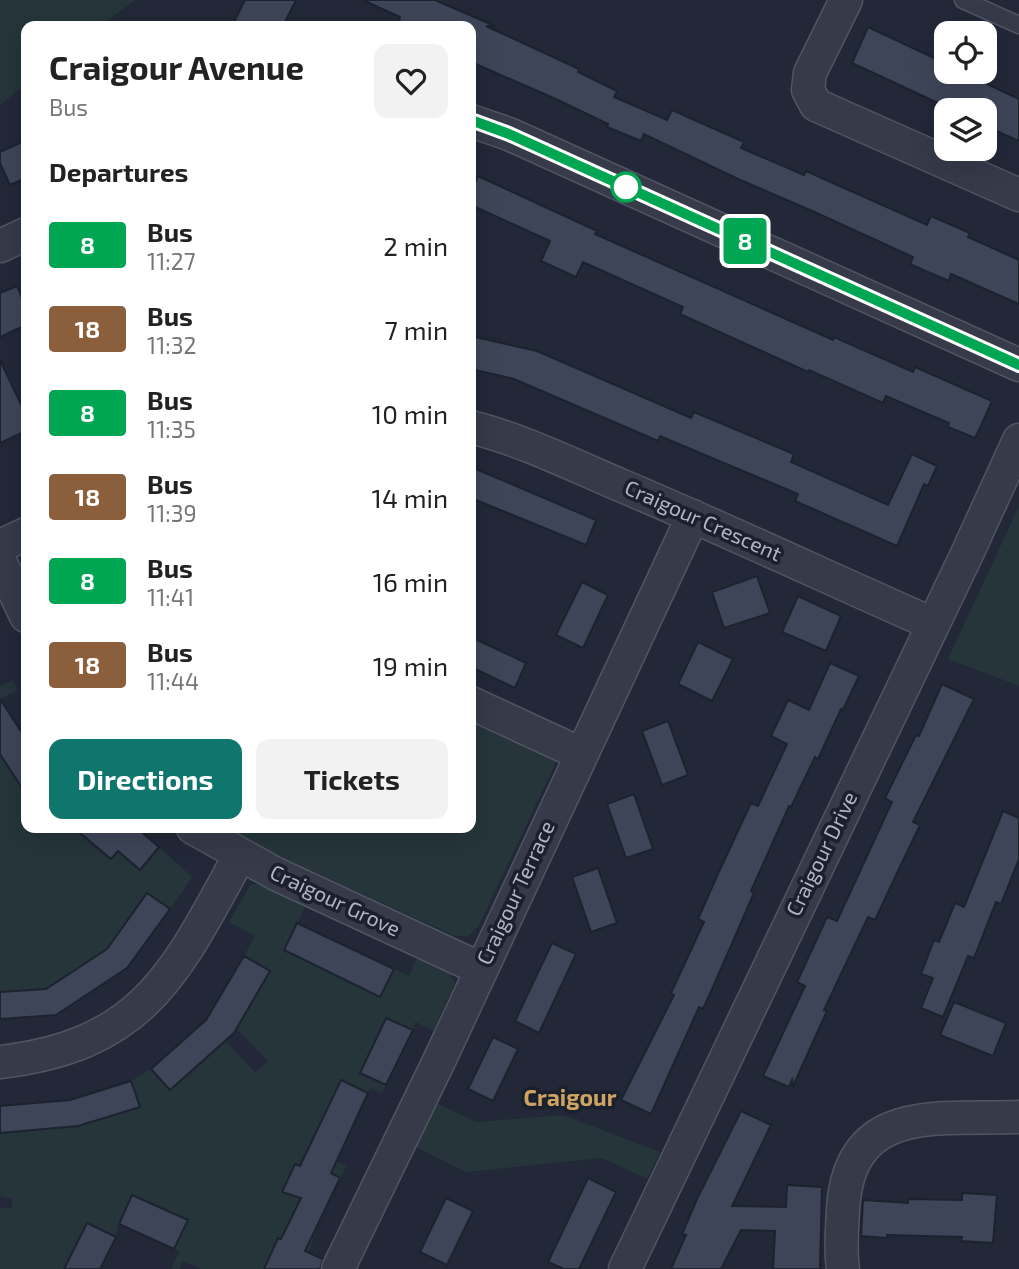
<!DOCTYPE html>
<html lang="en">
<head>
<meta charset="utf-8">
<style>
	:root { --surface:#fff; --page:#f2f2f2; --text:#222; --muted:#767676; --accent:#0f766e }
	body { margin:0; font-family:"Exo 2",sans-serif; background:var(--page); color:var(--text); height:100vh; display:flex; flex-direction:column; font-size:26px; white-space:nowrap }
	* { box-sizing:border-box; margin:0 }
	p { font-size:23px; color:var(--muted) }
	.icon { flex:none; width:38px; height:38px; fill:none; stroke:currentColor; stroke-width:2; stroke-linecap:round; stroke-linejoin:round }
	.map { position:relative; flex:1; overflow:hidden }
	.side { position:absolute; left:21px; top:21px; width:455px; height:812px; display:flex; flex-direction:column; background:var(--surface); border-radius:14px; box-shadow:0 7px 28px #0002 }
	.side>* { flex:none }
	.badge { padding:0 14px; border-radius:5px; font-size:24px; line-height:46px }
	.tools { position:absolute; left:934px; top:21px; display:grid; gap:14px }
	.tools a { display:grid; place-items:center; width:63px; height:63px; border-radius:14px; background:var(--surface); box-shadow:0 7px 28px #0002; font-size:35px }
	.map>.badge { position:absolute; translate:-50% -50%; box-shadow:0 0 0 4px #fff }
	h2 { padding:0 28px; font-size:26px; line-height:63px }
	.round { display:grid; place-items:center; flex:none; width:74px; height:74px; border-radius:14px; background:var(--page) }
	.overview { display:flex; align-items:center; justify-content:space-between; height:119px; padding:0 28px }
	h1 { font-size:33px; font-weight:700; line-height:52px }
	.cta { display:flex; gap:14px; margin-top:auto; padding:14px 28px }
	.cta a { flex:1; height:80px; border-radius:14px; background:var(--accent); color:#fff; font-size:28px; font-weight:700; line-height:80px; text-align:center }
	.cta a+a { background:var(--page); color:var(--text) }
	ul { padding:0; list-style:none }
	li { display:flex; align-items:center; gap:21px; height:84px; padding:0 28px }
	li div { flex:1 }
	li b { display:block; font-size:26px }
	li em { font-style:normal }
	li .badge { min-width:77px; font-weight:700; text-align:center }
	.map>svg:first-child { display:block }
	.green { fill:#25353a }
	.building { fill:#3e4558; stroke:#1d222f; stroke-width:2 }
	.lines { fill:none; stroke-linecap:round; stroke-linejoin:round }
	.lane-casing { stroke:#505564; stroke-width:19 }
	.street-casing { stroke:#505564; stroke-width:35 }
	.lane { stroke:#363a49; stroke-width:16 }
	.street { stroke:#363a49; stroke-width:32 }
	.line-casing { stroke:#fff; stroke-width:16 }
	.line { stroke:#00a651; stroke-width:10 }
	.stop-dot { fill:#fff; stroke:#00a651; stroke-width:3.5 }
	.labels { text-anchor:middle; stroke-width:7; stroke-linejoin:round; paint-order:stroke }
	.street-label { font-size:21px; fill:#b0b5c5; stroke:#1b202d }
	.neighbourhood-label { font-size:23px; font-weight:bold; fill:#cfa362; stroke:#1b202d }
</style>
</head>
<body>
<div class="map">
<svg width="1019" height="1269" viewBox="0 0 1019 1269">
	<rect width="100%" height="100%" fill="#222838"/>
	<path class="green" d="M0,0h135l-34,26h-75v58l-26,21z
		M1019,506v180l-71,-27z
		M13,680l5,10 -18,9v-13z
		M471,714l89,40 -82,173 -10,9h-13l-172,-78 -56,-30h244z
		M0,754l11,17 15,-10v67h34l6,5 6,-5h28l-10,13 21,18 7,-8 22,19 19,-23 33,30 -22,32 -23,-16 -34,47 23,16 -18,18 -15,-23 -48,32 -12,33 -2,-27 -41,3z
		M253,884h7l46,21 -21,45 95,46 14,-27 15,7 9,-20 29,14 8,13 -22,47 -18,-8 -2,8 -27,-12 -26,55 26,12 -4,8 -12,-5 -2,5 -27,-12 -5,80 10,5 -5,12 -25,-12 -3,6 -18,-8 -10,20 18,9 -12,25 25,12 -7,22 -31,-14 -10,22 -1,9h-66l-18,-8 -4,8h-8l8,-17 -5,-3 13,-29 -54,-25 -14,28 -4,14 -28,-14 -23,46h-64v-62l11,2 2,-10 -13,-3v-64l57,-4 -1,-27 19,-3 9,26 55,-17 -8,-26 20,-12 19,20 44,-39 -19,-21 11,-9 49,52 13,-11 -54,-55 27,16 29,-51 -26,-15 11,-20 -26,-14 20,-35z
		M436,1103l40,19 87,-7 97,37 -13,27 -45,-21 -136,14 -50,-25z"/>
	<path class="building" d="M245,0h51l-13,26h-51z
		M363,0h72l60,26h-9l93,43 -1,3 39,19 -3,6 53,23 5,-10 72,32 -3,6 63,27 2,-4 121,54 4,-9 39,17 -2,4 51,23v44l-68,-30 -2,7 -19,-8 -20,-9 3,-7 -103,-47 -72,-31 -94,-45 -3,7 -34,-14 1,-3 -50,-24 -87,-38v-36h-60l-12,-5 1,-4z
		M868,27l79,37v8h15l57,27v42l-34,-15v-16h-32l-101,-47z
		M26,140v38l-16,7 -10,-22v-11z
		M478,176l119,55 -2,3 238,106 1,-3 79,35 2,-5 77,34 -11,25 -6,12 -27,-11 1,-4 -63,-27 -3,7 -74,-33 -1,2 -128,-58 3,-7 -100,-45 -7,15 -35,-16 9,-20 -79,-36v-12z
		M17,286l9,21v18l-26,12v-44z
		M471,336l66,15 154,67 3,-6 100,42 -3,8 97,43 24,-51 25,12 -9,20 -4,-2 -27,62 -102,-45 3,-7 -138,-58 -2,5 -144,-62 -43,-10z
		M0,360l26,55v16l-26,12z
		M471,467l125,53 -10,25 -115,-47z
		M757,576l13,37 -46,15 -12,-36z
		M582,582l26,13 -25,53 -27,-13z
		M798,596l43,20 -15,35 -44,-19z
		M471,637l55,26 -11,25 -44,-21z
		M698,642l35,17 -21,42 -34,-17z
		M830,663l29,13 -16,34 -2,-1 -23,50 -3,-2 -24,50 -2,-1 -38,85 3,2 -41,94 -10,22 -4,-2 -48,107 -30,-14 53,-105 -3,-2 33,-71 -6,-3 19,-43 34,-73 7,3 29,-62 -16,-8 17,-36 21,10z
		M942,684l32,15 -61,123 7,3 -21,44 -24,51 -7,-3 -44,93 3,1 -34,75 -1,-6 -3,7 -26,-11 42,-90 -8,-4 30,-65 10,4 55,-119 -7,-4 31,-63 3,1z
		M0,699l26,40v55l-26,-40z
		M668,721l20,54 -26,10 -20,-54z
		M634,794l19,55 -27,9 -19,-54z
		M1003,811l16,7v41l-18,45 -5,-2 -22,56 -6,-2 -25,61 -22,-9 12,-30 -12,-4 13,-34 5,2 16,-39 9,4z
		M74,828h63l22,19 -19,23 -22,-19 -7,8z
		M598,868l19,55 -26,9 -19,-55z
		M147,893l23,16 -43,59 -71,47 -56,4v-27l46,-3 61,-40z
		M297,923l97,46 -14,28 -96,-47z
		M552,943l24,11 -37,79 -24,-12z
		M244,956l26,15 -36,62 -64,57 -19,-21 55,-49z
		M954,1002l52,21 -13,33 -53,-21z
		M386,1018l27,12 -27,55 -26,-12z
		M493,1037l25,12 -25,52 -25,-12z
		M341,1080l27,13 -37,80 9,5 -35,73 18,8 -3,10h-56l14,-31 3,1 20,-41 -19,-6 13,-28 5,2z
		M131,1081l9,26 -62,19 -78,7v-27l70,-6z
		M741,1111l30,14 -39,81 54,1 1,-22 35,2 -2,82h-47l2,-38 -34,-1 -20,39h-50l15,-34 -4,-1 15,-35z
		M588,1178l28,14 -37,77h-15l-16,-7z
		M962,1193l35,2 -4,48 -32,-2 1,-4 -75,-2v3l-26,-2 2,-36 45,3v-4l54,1z
		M132,1195l56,25 -14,29 -55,-25z
		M446,1198l27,13 -26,54 -27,-13z
		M87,1223l29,14 -16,32h-36z"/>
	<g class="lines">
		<defs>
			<path id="lane" d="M963,0l56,25"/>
			<path id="street" d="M846,0l-36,73 -2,17 8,15 203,90
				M471,121l38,13 510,231
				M0,246l26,-12
				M471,427c51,13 100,37 149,58 105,44 208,93 313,139
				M0,546l26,-12
				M0,561l26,55
				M471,703l110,51
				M193,828l83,46 205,95
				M0,1062c146,-17 176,-91 240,-207
				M338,1269l101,-208 254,-545
				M625,1269l341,-713 53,-116
				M843,1269c-3,-19 -1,-39 0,-59 6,-108 95,-90 176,-93"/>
		</defs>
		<use href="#lane" class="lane-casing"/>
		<use href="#street" class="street-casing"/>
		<use href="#lane" class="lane"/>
		<use href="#street" class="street"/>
	</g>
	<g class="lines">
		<defs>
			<path id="line" d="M471,120l38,14 510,231"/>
		</defs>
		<use href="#line" class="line-casing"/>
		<use href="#line" class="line"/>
	</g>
	<circle class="stop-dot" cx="626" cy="187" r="14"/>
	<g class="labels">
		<g class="street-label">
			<text transform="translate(703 521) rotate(24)" y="7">Craigour Crescent</text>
			<text transform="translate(822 854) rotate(-64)" y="7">Craigour Drive</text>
			<text transform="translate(516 893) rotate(-65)" y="7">Craigour Terrace</text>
			<text transform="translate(335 901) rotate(25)" y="7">Craigour Grove</text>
		</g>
		<g class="neighbourhood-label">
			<text x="570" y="1106">Craigour</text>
		</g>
	</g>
</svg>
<div class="tools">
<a><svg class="icon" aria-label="locate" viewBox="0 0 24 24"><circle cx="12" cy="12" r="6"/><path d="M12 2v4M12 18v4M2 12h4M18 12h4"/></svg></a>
<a><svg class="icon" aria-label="layers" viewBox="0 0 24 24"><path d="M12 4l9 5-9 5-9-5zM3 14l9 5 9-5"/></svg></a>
</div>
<b class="badge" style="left:745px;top:241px;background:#00a651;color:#fff">8</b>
<section class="side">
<div class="overview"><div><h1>Craigour Avenue</h1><p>Bus</p></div><a class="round"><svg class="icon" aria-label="heart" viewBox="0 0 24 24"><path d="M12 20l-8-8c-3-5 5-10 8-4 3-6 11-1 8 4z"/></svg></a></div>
<h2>Departures</h2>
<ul>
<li><span class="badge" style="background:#00a651;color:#fff">8</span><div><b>Bus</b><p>11:27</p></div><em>2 min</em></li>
<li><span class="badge" style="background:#8b5e3c;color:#fff">18</span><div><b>Bus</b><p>11:32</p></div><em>7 min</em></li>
<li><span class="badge" style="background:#00a651;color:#fff">8</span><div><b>Bus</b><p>11:35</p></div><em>10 min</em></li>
<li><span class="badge" style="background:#8b5e3c;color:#fff">18</span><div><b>Bus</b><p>11:39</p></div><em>14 min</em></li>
<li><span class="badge" style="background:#00a651;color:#fff">8</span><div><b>Bus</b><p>11:41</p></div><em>16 min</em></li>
<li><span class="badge" style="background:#8b5e3c;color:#fff">18</span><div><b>Bus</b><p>11:44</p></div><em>19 min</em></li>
</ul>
<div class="cta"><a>Directions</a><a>Tickets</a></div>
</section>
</div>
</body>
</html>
